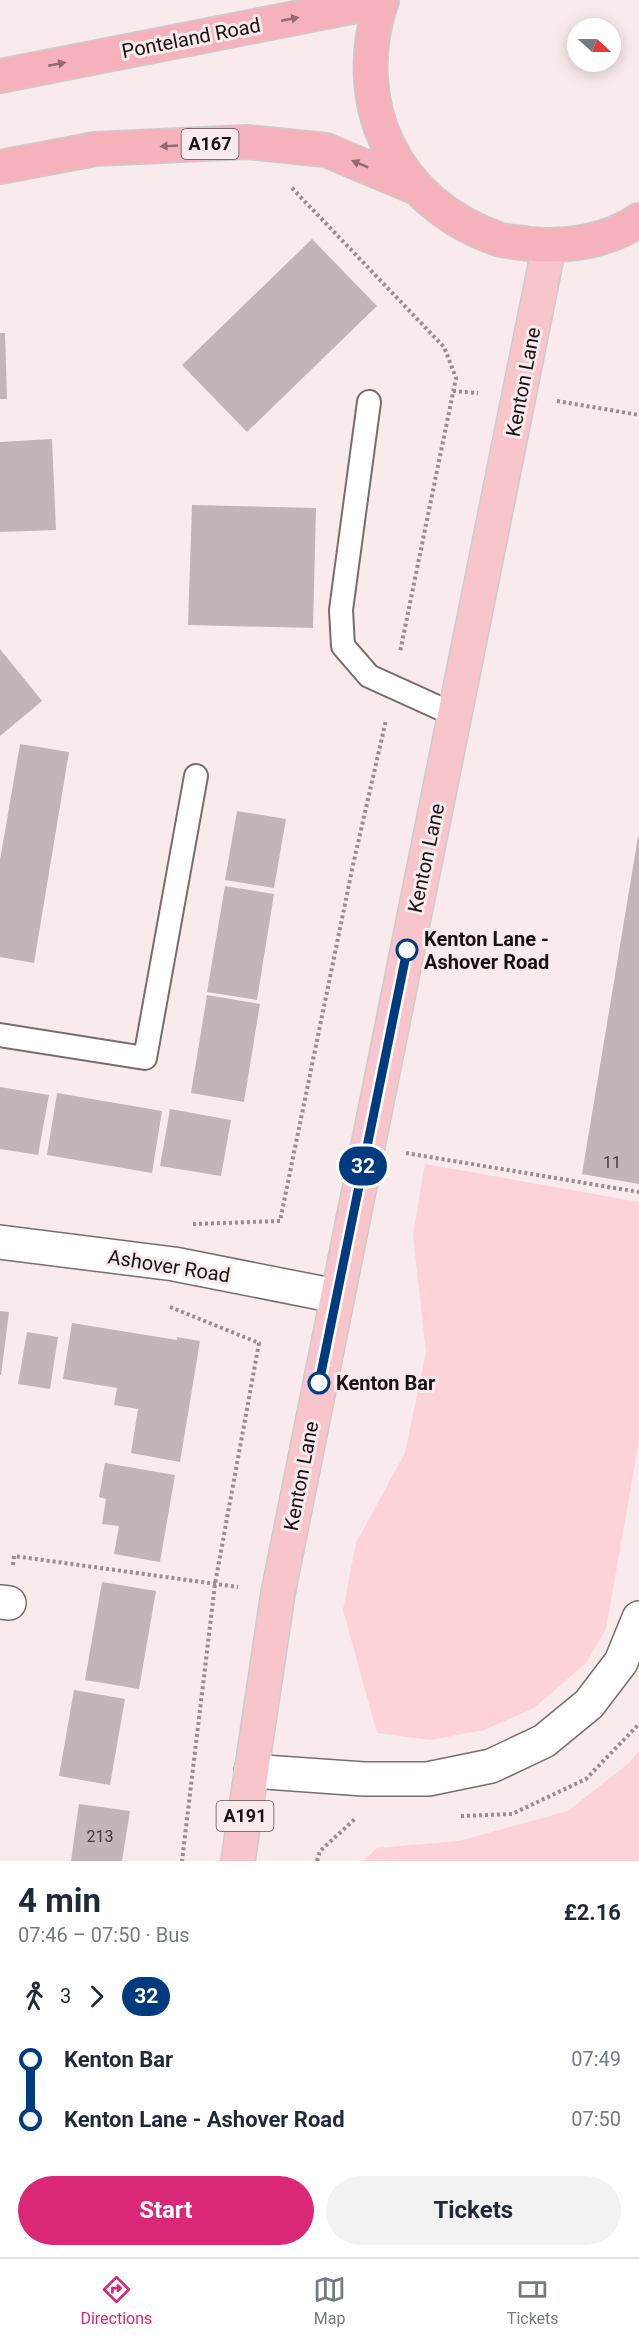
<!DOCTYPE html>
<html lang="en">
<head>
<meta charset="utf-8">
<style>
	:root { --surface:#fff; --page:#f2f2f3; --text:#1f2937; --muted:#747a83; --line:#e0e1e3; --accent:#db2777 }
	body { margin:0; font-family:Roboto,sans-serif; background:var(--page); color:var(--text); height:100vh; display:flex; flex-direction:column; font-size:22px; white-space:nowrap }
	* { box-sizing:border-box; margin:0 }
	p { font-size:20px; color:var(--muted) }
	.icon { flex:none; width:33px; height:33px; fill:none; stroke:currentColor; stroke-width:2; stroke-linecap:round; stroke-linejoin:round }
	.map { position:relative; height:1861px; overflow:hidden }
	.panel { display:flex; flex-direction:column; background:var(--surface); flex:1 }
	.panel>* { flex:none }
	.badge { padding:0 12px; border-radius:20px; font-size:21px; line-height:39px }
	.needle { width:39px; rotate:111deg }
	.buttons { position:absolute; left:567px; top:18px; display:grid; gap:12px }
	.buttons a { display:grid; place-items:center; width:54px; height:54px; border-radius:50%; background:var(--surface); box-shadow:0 3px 15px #0003; font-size:30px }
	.map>.badge { position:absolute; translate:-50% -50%; box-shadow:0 0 0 3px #fff }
	.legs { display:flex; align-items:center; gap:9px; height:66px; padding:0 18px; font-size:20px }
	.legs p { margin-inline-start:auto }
	.head { display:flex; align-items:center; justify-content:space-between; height:102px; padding:0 18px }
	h1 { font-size:33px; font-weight:700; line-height:45px }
	.cta { display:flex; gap:12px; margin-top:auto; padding:12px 18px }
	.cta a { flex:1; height:69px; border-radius:36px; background:var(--accent); color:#fff; font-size:24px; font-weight:700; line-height:69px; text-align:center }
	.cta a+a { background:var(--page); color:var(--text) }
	ul { padding:0 18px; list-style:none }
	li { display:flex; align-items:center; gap:21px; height:60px; font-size:22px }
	li i { display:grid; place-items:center; width:9px; height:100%; margin:0 8px; background:currentColor }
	li i::after { content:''; width:15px; height:15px; margin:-8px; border:4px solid; border-radius:50%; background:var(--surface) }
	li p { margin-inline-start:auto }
	li:first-child i { background:linear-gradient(#0000 50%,currentColor 0) }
	li:last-child i { background:linear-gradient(currentColor 50%,#0000 0) }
	.tabs { display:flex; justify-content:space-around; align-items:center; height:84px; border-top:2px solid var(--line); background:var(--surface); font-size:16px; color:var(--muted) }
	.tabs a { display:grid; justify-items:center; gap:3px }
	.tabs .on { color:var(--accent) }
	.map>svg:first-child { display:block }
	.green { fill:#fdd2d8 }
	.building { fill:#c3b5b7 }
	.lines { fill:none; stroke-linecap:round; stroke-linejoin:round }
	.service-casing { stroke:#786c6d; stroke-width:26 }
	.minor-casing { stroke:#786c6d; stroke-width:36 }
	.tertiary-casing { stroke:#786c6d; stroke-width:36 }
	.primary-casing { stroke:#cccbcb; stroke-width:36 }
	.trunk-casing { stroke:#cccbcb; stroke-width:36 }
	.path { stroke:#988d8f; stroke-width:4; stroke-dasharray:3 3; stroke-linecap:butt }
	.service { stroke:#fff; stroke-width:22 }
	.minor { stroke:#fff; stroke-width:33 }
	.tertiary { stroke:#fff; stroke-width:33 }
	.primary { stroke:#f8c5cd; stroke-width:33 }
	.trunk { stroke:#f6b2bc; stroke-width:33 }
	.oneway { fill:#926a70 }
	.line-1-casing { stroke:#fff; stroke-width:14 }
	.line-1 { stroke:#003b80; stroke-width:9 }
	.stop-1-dot { fill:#fff; stroke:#003b80; stroke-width:3 }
	.labels { text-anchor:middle; stroke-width:6; stroke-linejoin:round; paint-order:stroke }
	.number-label { font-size:16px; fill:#423b3c }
	.shield { fill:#f9eaec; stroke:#5b5354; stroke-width:1.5 }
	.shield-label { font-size:18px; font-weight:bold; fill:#171213 }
	.street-label { font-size:20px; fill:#171213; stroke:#f9eaec }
	.stop-label { font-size:20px; font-weight:bold; fill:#171213; stroke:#f9eaec; text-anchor:start }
</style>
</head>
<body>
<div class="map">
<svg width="639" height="1861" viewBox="0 0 639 1861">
	<rect width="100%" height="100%" fill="#f9eaec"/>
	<path class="green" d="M425,1164l214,38v238l-33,189 -20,34 -52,45 -50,22 -54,10 -53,-7 -34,-123 13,-67 49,-90 21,-101 -13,-117z
		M639,1750v111h-276l14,-13 82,-7 109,-30 61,-48z"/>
	<path class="building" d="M312,239l65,67 -130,126 -65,-67z
		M0,333h5l2,66h-7z
		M52,439l4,91 -56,2v-90z
		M192,505l124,3 -3,120 -125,-3z
		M0,649l42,52 -42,35z
		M20,744l49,8 -35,211 -34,-6v-97z
		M237,811l49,8 -12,69 -49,-8z
		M638,837l1,1v346l-57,-10z
		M225,886l49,8 -17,106 -50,-8z
		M207,995l53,9 -16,98 -53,-9z
		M0,1087l49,8 -11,60 -38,-6z
		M57,1093l105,18 -10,62 -105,-18z
		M170,1109l61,11 -10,56 -61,-10z
		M0,1311l9,1 -8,63h-1z
		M72,1323l105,17v-3l23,4 -20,121 -49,-9 7,-44 -24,-4 3,-17 -54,-9z
		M27,1332l31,5 -8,52 -32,-5z
		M105,1463l70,12 -15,87 -46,-8 5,-28 -17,-2 4,-25 -7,-2z
		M102,1582l54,9 -17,98 -54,-9z
		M74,1690l51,9 -15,86 -51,-9z
		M79,1804l51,7 -8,50h-51z"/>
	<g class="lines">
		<defs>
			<path id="service" d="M369,402l-28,208 2,36 26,30 86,39
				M0,1035l145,23 51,-282"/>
			<path id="minor" d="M0,1242l174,22 162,32
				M0,1602l9,1"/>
			<path id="tertiary" d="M251,1771l113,8h64l63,-13 53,-25 45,-37 32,-42 18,-44"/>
			<path id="primary" d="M238,1861l40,-268 271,-1347"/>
			<path id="trunk" d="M382,0c-35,103 12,203 116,239 9,3 21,3 31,5 36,4 80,-3 110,-24
				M0,76l382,-75
				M0,167l95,-18 152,-7 79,8 88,37"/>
		</defs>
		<use href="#service" class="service-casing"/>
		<use href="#minor" class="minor-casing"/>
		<use href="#tertiary" class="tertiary-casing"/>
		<use href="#primary" class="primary-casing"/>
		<use href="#trunk" class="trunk-casing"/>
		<path class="path" d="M292,188l152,159 12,31 -56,274
			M453,391l25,2
			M557,401l82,14
			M406,1153l233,39
			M193,1224l87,-3 73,-356 33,-145
			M170,1307l89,36 -44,241 -33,277
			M13,1565l1,-9 224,31
			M461,1816l51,-2 74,-35 53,-55
			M317,1861l3,-10 36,-33"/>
		<use href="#service" class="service"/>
		<use href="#minor" class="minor"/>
		<use href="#tertiary" class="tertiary"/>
		<use href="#primary" class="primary"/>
		<use href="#trunk" class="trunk"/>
	</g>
	<defs><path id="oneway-solid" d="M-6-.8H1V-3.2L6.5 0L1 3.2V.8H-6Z" transform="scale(1.5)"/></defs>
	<g class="oneway">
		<use href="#oneway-solid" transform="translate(290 19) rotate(-11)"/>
		<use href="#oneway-solid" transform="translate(57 64) rotate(-11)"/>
		<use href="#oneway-solid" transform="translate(169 146) rotate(177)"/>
		<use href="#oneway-solid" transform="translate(360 164) rotate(-158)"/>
	</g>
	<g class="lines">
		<defs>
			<path id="line-1" d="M319,1383l88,-433"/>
		</defs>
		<use href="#line-1" class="line-1-casing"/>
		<use href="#line-1" class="line-1"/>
	</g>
	<g class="stop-1-dot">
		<circle cx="407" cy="950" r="10"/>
		<circle cx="319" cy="1383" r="10"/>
	</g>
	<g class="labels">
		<g class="number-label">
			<text x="612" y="1168">11</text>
			<text x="100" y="1842">213</text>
		</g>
		<g class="shield">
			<rect x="181.5" y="129" width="57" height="30" rx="4.5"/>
			<rect x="216.5" y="1801" width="57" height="30" rx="4.5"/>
		</g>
		<g class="shield-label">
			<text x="210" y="150">A167</text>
			<text x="245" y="1822">A191</text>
		</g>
		<g class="street-label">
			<text transform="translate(191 38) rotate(-11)" y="7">Ponteland Road</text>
			<text transform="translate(523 382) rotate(-79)" y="7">Kenton Lane</text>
			<text transform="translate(426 858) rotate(-78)" y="7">Kenton Lane</text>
			<text transform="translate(169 1266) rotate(9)" y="7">Ashover Road</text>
			<text transform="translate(301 1476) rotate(-79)" y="7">Kenton Lane</text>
		</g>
		<g class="stop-label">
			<text x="424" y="946">Kenton Lane -<tspan x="424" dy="23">Ashover Road</tspan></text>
			<text x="336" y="1390">Kenton Bar</text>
		</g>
	</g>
</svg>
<div class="buttons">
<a><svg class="needle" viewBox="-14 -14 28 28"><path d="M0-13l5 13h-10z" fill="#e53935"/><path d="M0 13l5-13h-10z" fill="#747a83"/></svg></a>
</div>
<b class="badge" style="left:363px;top:1166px;background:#003b80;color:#fff">32</b>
</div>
<section class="panel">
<div class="head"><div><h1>4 min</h1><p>07:46 – 07:50 · Bus</p></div><b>£2.16</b></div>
<div class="legs"><svg class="icon" aria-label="walk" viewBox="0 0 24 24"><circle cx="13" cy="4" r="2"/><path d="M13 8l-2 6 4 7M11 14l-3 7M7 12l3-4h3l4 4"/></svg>3<svg class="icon" aria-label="forward" viewBox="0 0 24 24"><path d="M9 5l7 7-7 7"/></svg><b class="badge" style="background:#003b80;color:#fff">32</b></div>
<ul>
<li><i style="color:#003b80"></i><b>Kenton Bar</b><p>07:49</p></li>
<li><i style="color:#003b80"></i><b>Kenton Lane - Ashover Road</b><p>07:50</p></li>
</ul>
<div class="cta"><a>Start</a><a>Tickets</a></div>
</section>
<nav class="tabs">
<a class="on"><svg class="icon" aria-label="directions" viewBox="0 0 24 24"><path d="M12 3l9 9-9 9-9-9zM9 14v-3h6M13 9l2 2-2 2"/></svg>Directions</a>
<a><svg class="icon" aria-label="map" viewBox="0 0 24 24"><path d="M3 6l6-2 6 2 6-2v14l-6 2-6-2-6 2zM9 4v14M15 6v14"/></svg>Map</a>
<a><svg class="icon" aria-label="tickets" viewBox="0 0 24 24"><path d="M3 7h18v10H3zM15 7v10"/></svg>Tickets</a>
</nav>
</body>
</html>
